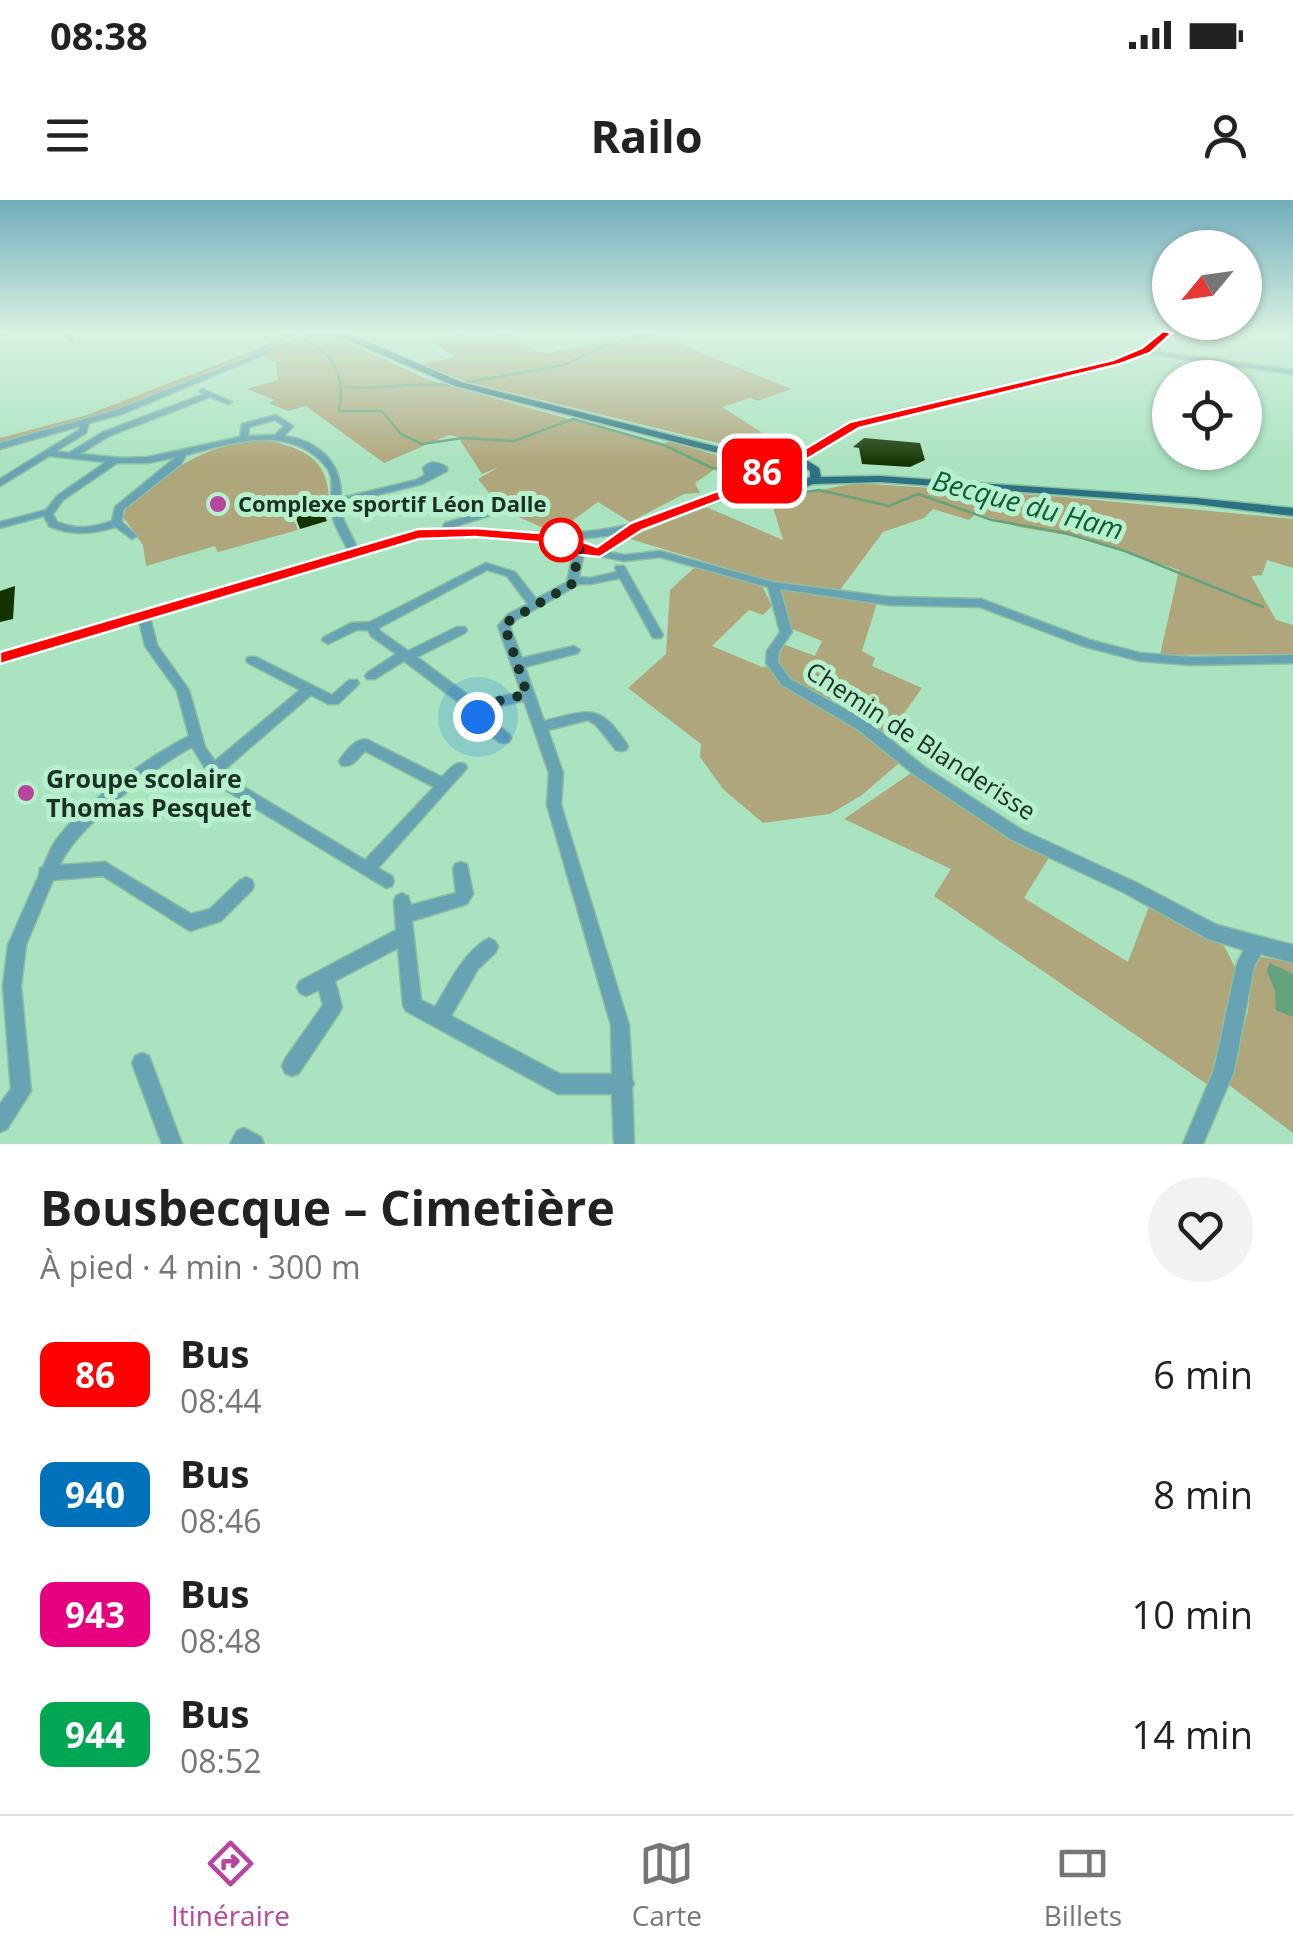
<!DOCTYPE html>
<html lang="fr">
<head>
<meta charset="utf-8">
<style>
	:root { --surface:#fff; --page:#f2f2f2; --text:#222; --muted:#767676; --line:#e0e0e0; --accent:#b845a0 }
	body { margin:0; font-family:"Open Sans",sans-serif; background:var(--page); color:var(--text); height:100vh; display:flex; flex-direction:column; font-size:38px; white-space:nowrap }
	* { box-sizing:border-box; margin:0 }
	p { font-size:32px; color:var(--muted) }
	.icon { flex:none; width:55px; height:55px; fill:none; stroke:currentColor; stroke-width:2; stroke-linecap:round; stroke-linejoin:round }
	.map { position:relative; height:944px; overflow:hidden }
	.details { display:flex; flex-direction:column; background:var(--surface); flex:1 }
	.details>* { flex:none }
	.badge { padding:0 20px; border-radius:15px; font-size:35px; line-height:65px }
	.needle { width:65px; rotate:241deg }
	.fabs { position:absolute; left:1152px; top:30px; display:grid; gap:20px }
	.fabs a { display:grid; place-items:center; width:110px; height:110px; border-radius:50%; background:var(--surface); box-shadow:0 2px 8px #0004; font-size:50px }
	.you { position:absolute; width:50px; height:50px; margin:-25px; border:8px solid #fff; border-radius:50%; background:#1a73e8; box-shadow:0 0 0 15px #1a73e833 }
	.map>.badge { position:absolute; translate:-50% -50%; box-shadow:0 0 0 5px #fff }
	.round { display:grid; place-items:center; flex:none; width:105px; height:105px; border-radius:52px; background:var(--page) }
	.summary { display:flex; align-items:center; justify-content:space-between; height:170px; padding:0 40px }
	h1 { font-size:48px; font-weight:700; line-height:75px }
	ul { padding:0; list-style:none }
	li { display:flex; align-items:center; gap:30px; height:120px; padding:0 40px }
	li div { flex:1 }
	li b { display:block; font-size:38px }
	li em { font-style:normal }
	li .badge { min-width:110px; font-weight:700; text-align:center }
	.status { display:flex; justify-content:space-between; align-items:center; height:70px; padding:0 50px; background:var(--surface); direction:ltr }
	.status svg { height:28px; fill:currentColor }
	header { display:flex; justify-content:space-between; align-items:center; height:130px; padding:0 40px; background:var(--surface); font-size:45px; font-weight:700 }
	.tab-bar { display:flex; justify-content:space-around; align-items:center; height:140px; border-top:2px solid var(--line); background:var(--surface); font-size:28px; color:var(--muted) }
	.tab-bar a { display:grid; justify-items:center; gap:5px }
	.tab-bar .selected { color:var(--accent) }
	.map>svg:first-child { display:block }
	.green { fill:#afa67b }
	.water { fill:#64a37d }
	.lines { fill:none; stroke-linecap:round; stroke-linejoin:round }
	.stream { stroke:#64a37d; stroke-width:2.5 }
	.building { fill:#133401 }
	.minor-casing { stroke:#8cbfa0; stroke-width:3 }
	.major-casing { stroke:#8cbfa0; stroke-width:3 }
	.minor { fill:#67a3b3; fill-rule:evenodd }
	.major { fill:#2a7283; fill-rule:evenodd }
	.line { fill:#fe0000; stroke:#fff; stroke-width:2.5 }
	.walk { stroke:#1a3123; stroke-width:10; stroke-dasharray:0 18 }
	.poi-dot { fill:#b845a0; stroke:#b6f0cc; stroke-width:4 }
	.stop-dot { fill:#fff; stroke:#fe0000; stroke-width:5 }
	.labels { text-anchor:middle; stroke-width:10; stroke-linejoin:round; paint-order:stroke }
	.far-poi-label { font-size:22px; font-weight:bold; fill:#1a3123; stroke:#b6f0cc; text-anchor:start }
	.street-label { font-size:25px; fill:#1a3123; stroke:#b6f0cc }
	.poi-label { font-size:25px; font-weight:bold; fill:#1a3123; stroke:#b6f0cc; text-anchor:start }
	.water-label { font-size:28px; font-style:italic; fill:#0d5b37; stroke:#b6f0cc }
</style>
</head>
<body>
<div class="status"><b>08:38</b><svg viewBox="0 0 49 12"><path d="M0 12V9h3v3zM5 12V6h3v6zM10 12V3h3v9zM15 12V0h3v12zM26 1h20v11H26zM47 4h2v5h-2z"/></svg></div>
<header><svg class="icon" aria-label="menu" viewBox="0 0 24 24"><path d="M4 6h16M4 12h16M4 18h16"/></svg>Railo<svg class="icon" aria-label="person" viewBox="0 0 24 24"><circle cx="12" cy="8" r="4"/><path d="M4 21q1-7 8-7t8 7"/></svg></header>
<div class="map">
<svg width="1293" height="944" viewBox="0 0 1293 944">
	<rect width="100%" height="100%" fill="#a9e3bf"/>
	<path class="green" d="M279,133h17l-20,13 -166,68 -110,30v-6l87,-23 178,-69z
		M460,133l17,8 28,-8 28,17 16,3 104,-20 138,56 -33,12 -8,-3 -28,9 50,32 -15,5 -27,2 -258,-63 -52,-18 36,-8 -25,-15z
		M338,138l91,42 233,65 7,-4 70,21 13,13 -37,-6 -20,14 5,10 -16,1 -54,28 -32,-20 -43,31 -52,-23 -25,-31 21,-12 -17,7 -24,-37 -9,-2 -65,28 -78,-57 -18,5 -19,-8 6,-3 -28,-11 31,-9 -2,-18 -13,-5 32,-14z
		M265,240c37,8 62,17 64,58l-40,10 9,22 -80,22 -3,-6 -69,20 -3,-21 -19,-27 1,-10c49,-39 75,-64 140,-68z
		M856,283l209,14 228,22v49l-26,-8 -5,15 -11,1 25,44 17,5v29l-133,1 19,-85 -101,-33 -59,-10 -43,-14 -7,7 -36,-11 -9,9 -41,14 -43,58 -70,-9 -143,-43 79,-31 77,33 -15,-49 28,4z
		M695,367l67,19 10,20 -9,9 -14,-5 -37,36 50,21 17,-2 -3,-6 7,-15 32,12 7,-15 -32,-13 -12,-39 40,3 59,11 -15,48 13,7 -3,8 50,22 -41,58 18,17 -37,32 -32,19 -67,9 -40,-34 -23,-32 1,-13 -73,-56 38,-34 4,-64z
		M914,571l136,85 -26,42 104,64 23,-61 71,41 14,27 -25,118 -277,-191 17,-27 -107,-50z
		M1254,756l39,6v171l-64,-48 19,-75z"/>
	<path class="water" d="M1270,763l23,11v43l-17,-7 -1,-19 -8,-20z"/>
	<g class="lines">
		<path class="stream" d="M305,140c31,14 40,38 34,71h43l19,23 21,10 41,-6 51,3 59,-22 91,26 48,23 40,7
			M464,183l100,-18 35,-17 52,-15
			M345,187c36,4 69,-6 106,-2
			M775,290l18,4 26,-4 70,16 29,-12 74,26 73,13 60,18 138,56"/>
	</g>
	<path class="building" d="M864,238l56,5 5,17 -15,7 -48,-3 -3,-16 -6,-1z
		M319,302l8,19 -27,8 -8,-21z
		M15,386l-2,33 -13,3v-31z"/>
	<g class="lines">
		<defs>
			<path id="minor" d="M0,133h4l-3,2z
				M66,133h6l1,9h-4z
				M319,133l7,1 -41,12 -163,68 -33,9 -3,10 -30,18 13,2 34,-21 101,-38 -5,-3 4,-2 29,13 -4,2 -18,-7 -101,39 -29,18 43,4 25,-1 92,-20 2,-13 34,-9 17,11 -9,10c35,5 58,26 57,62l75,-18 9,-5 -2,-7c8,-8 14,-6 24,-1v4l-25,13 -82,20 4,17 14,28 60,-18h23l4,-8 47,-14 3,1v4l-42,13 -2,3 108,7 5,-4c69,-2 129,-26 191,-54l5,-7 3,-1 5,3 -7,9c-61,27 -122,54 -190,56l21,10 32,6 36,-4 113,31 116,15 92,2 109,41 50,13 51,4 102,-2v8l-102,2 -51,-4 -57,-15 -103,-39 -91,-2 -109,-16 12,43 -13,19 -1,11 12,17 77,42 59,47 96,62 113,52 82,43 76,20v18l-32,-9 -7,12 -20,105 -31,73h-20l31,-74 23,-107 7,-13 -36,-11 -85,-47 -111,-52 -96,-64 -59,-47 -75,-44 -16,-22 1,-12 13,-19 -12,-45 -108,-30 -36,4 -40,-8 -5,24 11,1 27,-6 -2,-4 1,-2h8l39,69 -2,3h-8l-33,-60 -30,6h-12l-2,2 -60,34 -6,7 12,31 52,-12 6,4 -2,3 -53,14 19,54c46,-11 55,-19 84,25l-2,4 -5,1 -5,-1 -20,-25 -8,-5 -40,10 15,43 -2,32 68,220 3,54 2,5 -2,4 2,56h-20l-2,-50h-54l-152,-83 -3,-6 -5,-57 -63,33 7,26 -3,6 -40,60 -7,3 -7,-3 -3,-7 3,-7 38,-54 -4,-15 -13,6 -6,-3 -3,-6 3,-6 96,-51 -2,-29 2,-5 6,-3 6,3 3,9 45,-12 -3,-24 2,-5 6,-2 6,2 6,30 -6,10 -55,17 9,79 14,7c15,-24 28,-55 54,-69l6,3 3,6 -3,6 -17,16 -27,47 109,58h52l-1,-49 -64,-220 2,-32 -25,-72 -41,9 1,4 25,20 2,4 -2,4 -5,1 -5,-1 -26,-21 -4,-11 -65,-49 -29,18h-8l-2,-3 2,-3 29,-19 -25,-18 -3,-6h-11l-29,14 -6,-4 2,-3 27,-14 19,-1 116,-59 29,9 21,27 31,-17 7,-33 -11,-6 -94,-7 -47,1 -272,80 7,28 32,45 16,57 10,14 85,-71 -52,-27 -2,-3 2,-3h8l76,38 17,-15h8l2,3 -2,3 -19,18h-10l-17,-9 -89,77 2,3 141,85 69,-73 -69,-36c-7,7 -13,18 -24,14l-2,-4c6,-9 17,-24 29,-21l74,37c7,-7 13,-17 23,-13l2,4 -89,100 14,8 2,5 -2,5 -6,2 -172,-105 -22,-36c-36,19 -117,81 -132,118l45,-3 86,52 19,-5 30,-29 6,-3 6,3 2,5 -2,5 -31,31 -31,10 -87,-55 -50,4 -27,65 -5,41 10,105 -24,38 -7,3v-28l11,-15 -8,-103 5,-41 31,-70 1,-7 3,-1c3,-7 6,-15 10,-22 21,-35 99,-91 136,-109l-12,-45 -32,-45 -6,-26 -139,41v-8l349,-101c-7,-14 -16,-28 -18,-43 -2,-12 4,-26 -2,-38 -3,-5 -6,-8 -10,-12 -37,-34 -90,-15 -133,-4l-5,9 -58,46 -1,12 15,14 -5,3 -16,-12c-24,7 -44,9 -67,-1l-5,-10 -44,12v-6l46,-12 11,-14 49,-34 -57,-6 -49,30v-7l79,-49 1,-4 -80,23v-6l116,-33 165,-66zM275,220l9,6 -9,9 -27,1 1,-9zM176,257l-61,50 -3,14c-19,7 -36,9 -55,1l-4,-8 10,-14 54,-37h31zM487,370l20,6 21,28 -20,10 -10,12 23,66 -44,10 -60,-45 48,-24 2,-3 -2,-3h-8l-49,24 -28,-20 -1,-3z
				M1144,150l149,20v4l-151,-21v-2z
				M142,853l7,3 33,88h-20l-30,-81 3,-7z
				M244,928l17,9 3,7h-34l7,-13z"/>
			<path id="major" d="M336,133l27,7 98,42 293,74h34l19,-6 32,-22 33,-12 241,-56 32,-13 17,-14h9l-20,18 -32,13 -241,56 -31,12 -32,22 -12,4 16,10 2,9 59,-1 315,22 98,10v8l-98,-12 -315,-22 -67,2 -15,6 -30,-6 -11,-15 7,-6 -10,-1 -299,-76 -98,-42 -31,-10zM779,262l18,1 13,8v6l-13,6 -21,-4 -8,-9z"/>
		</defs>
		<use href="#minor" class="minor-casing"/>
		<use href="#major" class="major-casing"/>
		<use href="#minor" class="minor"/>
		<use href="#major" class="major"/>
	</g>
	<linearGradient id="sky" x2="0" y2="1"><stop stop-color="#73adbd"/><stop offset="0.5" stop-color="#d8f2e2"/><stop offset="1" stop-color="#d8f2e2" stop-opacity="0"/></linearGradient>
	<rect width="1293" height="265" fill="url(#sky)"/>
	<path class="line" d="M1163,131l9,2 -22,20 -30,11 -261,64 -52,31 -33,6 -11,19 -121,46 -42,27 -19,-2 -20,-11 -86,-7 -56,2 -419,125v-12l418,-123 57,-1 90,7 32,12 34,-24 122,-45 11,-19 34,-6 52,-31 263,-62 29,-12z"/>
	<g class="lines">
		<path class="walk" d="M478,517l-3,-10 52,-13 -23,-70 68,-40 8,-37 -19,-7"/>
	</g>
	<g class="poi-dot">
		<circle cx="218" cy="304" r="10"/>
		<circle cx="26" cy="593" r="10"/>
	</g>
	<circle class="stop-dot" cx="561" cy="340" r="20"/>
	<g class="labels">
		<g class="far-poi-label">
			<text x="238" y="312">Complexe sportif Léon Dalle</text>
		</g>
		<g class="street-label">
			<text transform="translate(921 541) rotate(33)" y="9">Chemin de Blanderisse</text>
		</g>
		<g class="poi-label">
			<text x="46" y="588">Groupe scolaire<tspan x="46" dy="29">Thomas Pesquet</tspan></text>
		</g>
		<g class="water-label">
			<text transform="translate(1028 305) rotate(15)" y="10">Becque du Ham</text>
		</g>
	</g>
</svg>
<div class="fabs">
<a><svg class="needle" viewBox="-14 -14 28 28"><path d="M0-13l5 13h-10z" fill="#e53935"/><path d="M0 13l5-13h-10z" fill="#767676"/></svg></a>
<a><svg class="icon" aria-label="locate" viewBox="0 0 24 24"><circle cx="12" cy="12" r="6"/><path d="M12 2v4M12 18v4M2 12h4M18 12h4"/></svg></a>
</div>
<div class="you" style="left:478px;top:517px"></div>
<b class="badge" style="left:762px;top:271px;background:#fe0000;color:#fff">86</b>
</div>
<section class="details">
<div class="summary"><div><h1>Bousbecque – Cimetière</h1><p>À pied · 4 min · 300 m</p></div><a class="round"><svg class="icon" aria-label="heart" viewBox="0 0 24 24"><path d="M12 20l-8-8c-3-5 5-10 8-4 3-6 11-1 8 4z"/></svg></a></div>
<ul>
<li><span class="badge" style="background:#fe0000;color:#fff">86</span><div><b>Bus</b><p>08:44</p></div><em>6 min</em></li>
<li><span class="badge" style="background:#0072bc;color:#fff">940</span><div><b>Bus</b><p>08:46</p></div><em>8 min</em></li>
<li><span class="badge" style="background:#e6007e;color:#fff">943</span><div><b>Bus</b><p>08:48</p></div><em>10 min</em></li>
<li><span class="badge" style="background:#00a651;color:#fff">944</span><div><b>Bus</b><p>08:52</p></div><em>14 min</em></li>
</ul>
</section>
<nav class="tab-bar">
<a class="selected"><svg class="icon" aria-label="directions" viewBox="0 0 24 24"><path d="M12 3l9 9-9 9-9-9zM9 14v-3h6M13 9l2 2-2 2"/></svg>Itinéraire</a>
<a><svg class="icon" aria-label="map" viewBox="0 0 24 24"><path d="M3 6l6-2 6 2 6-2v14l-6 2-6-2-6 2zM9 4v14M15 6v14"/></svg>Carte</a>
<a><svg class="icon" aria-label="tickets" viewBox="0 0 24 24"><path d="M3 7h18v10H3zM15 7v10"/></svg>Billets</a>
</nav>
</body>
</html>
